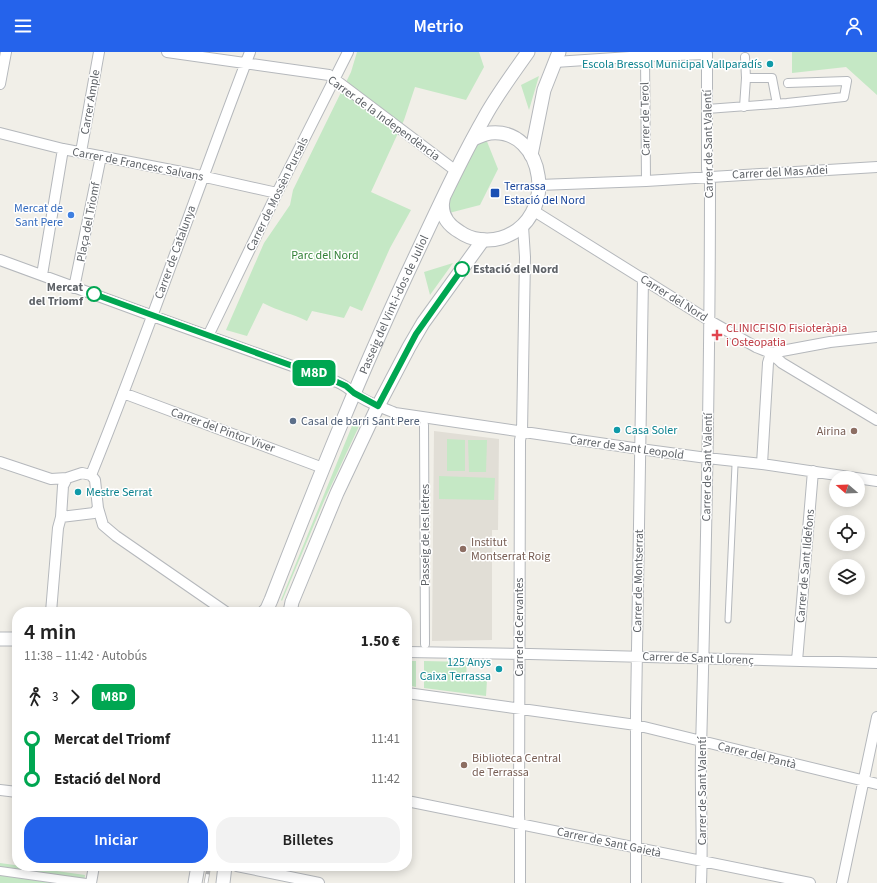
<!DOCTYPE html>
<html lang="es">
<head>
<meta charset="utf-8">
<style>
	:root { --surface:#fff; --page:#f2f2f2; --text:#222; --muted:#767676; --accent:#2563eb }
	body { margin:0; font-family:"Source Sans 3",sans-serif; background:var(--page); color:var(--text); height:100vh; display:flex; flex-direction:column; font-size:15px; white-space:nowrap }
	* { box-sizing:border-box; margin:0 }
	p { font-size:13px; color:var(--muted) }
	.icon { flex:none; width:22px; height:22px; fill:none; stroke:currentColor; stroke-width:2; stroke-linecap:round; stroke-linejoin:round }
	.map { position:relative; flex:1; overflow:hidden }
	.drawer { position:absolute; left:12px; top:555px; width:400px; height:264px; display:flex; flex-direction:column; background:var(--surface); border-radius:16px; box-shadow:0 2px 10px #0003 }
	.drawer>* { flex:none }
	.badge { padding:0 8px; border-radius:6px; font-size:14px; line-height:26px }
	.needle { width:26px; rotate:289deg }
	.tools { position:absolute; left:829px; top:419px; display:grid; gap:8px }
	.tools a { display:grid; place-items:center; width:36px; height:36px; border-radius:50%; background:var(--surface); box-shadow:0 2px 10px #0003; font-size:20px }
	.map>.badge { position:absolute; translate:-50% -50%; box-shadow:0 0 0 2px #fff }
	.legs { display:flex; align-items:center; gap:6px; height:44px; padding:0 12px; font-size:13px }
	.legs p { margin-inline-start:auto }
	.overview { display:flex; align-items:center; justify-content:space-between; height:68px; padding:0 12px }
	h1 { font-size:22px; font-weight:600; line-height:30px }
	.action { display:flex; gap:8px; margin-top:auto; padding:8px 12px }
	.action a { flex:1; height:46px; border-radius:16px; background:var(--accent); color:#fff; font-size:16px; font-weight:600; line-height:46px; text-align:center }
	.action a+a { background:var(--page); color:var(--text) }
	ul { padding:0 12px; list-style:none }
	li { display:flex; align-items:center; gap:14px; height:40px; font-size:15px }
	li i { display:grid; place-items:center; width:6px; height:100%; margin:0 5px; background:currentColor }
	li i::after { content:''; width:10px; height:10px; margin:-5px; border:3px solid; border-radius:50%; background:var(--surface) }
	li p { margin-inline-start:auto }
	li:first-child i { background:linear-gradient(#0000 50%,currentColor 0) }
	li:last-child i { background:linear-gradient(currentColor 50%,#0000 0) }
	header { display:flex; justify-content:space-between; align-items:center; height:52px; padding:0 12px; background:var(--accent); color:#fff; font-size:18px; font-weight:600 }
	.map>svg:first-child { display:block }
	.education { fill:#e1ded6 }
	.green { fill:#c5e8c5 }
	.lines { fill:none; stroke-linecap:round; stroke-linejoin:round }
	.service-casing { stroke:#b5b8bc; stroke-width:7 }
	.pedestrian-casing { stroke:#b5b8bc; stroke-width:10 }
	.minor-casing { stroke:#b5b8bc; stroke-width:12 }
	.tertiary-casing { stroke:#b5b8bc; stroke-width:15 }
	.service { stroke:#fff; stroke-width:5 }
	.pedestrian { stroke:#fff; stroke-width:8 }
	.minor { stroke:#fff; stroke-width:10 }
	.tertiary { stroke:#fff; stroke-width:13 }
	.rail-casing { stroke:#b6b7b8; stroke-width:4.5 }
	.rail { stroke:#fff; stroke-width:3; stroke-dasharray:9; stroke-linecap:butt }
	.line-1-casing { stroke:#fff; stroke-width:9 }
	.line-1 { stroke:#00a651; stroke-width:6 }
	.culture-dot { fill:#0f9aa8; stroke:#fff; stroke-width:1.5 }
	.transit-dot { fill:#1a4fb4; stroke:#fff; stroke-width:1.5 }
	.shop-dot { fill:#3f7fe0; stroke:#fff; stroke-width:1.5 }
	.stop-1-dot { fill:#fff; stroke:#00a651; stroke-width:2 }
	.health-dot { fill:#e0444e; stroke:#fff; stroke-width:1.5 }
	.service-dot { fill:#5c6f8a; stroke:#fff; stroke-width:1.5 }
	.education-dot { fill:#8d6e63; stroke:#fff; stroke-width:1.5 }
	.labels { text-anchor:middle; stroke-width:3; stroke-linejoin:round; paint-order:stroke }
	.culture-label { font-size:12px; fill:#0d838f; stroke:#fff; text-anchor:end }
	.street-label { font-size:12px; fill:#5f6368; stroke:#fff }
	.transit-label { font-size:12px; fill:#164399; stroke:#fff; text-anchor:start }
	.shop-label { font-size:12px; fill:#366cbe; stroke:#fff; text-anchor:end }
	.park-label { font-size:12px; fill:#348238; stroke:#fff }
	.stop-label { font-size:12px; font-weight:bold; fill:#5f6368; stroke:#fff; text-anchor:start }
	.health-label { font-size:12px; fill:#be3a42; stroke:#fff; text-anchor:start }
	.service-label { font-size:12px; fill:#4e5e75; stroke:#fff; text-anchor:start }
	.education-label { font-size:12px; fill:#785e54; stroke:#fff; text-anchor:start }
</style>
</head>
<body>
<header><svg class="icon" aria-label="menu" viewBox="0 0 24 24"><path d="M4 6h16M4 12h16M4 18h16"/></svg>Metrio<svg class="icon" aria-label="person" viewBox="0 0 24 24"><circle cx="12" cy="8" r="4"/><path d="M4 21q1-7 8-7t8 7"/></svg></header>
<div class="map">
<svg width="877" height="831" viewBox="0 0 877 831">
	<rect width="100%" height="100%" fill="#f1efe8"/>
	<path class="education" d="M434,379l65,8 -1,91h-6v110l-60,1z"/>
	<path class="green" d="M357,0h122l5,15 -18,33 -51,-13 -11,33 -33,72 40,18 -21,38 -28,63 -12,-5 -6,12 -32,-7 -5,10c-14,-7 -29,-10 -44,-18l-16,33 -21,-6 38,-87 26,-38 3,-15 58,-118z
		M792,0h85v43l-31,-28 -54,6z
		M539,24l-10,34 -8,-25z
		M486,87l12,30 -18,36 -31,8v-13l24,-48 5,-9z
		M453,211l-23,32 -6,-23z
		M354,369l6,3 -36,77 -42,100 -1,-1z
		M447,387l18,1v31h-18z
		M468,388h19l-1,32h-17z
		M439,424l56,2 -1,22 -55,-1z
		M407,609h9v26l-9,-2z
		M424,609l43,1 -1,16 21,2 -1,16 -62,-8z
		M0,811l85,12 -1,8h-84z"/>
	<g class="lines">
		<defs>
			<path id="service" d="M728,568l7,-155 -1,-4"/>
			<path id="pedestrian" d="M645,4l1,125
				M746,26h26l5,26
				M744,55l2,-29 -1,-21
				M707,57l80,-6 57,-6 3,-16 -59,2
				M424,373l1,219
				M0,819l86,12"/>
			<path id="minor" d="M167,0l162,23 127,96
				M555,10l90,-6 62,-2v115l3,15c0,188 -4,377 -9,565 -1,45 2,89 0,134
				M0,32l6,-32
				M0,81l63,16 129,25 85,19
				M81,100l18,-100
				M539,133l107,-4 231,-14
				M534,159l176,110 46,26 15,6 11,10 95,57
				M0,208l161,59 176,63c7,3 11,6 17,11 11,9 27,14 41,20l245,36 67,9 55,6 115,17
				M42,223l21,-126
				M74,236l27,-132
				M208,284l69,-143 71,-141
				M771,301l59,-11 47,-5
				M123,341l200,75
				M0,410l51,17 16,-1
				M762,412l6,-101 3,-10
				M82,421l9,2 4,5 3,28 -4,5 -33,4 2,-31 4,-8z
				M91,423c57,-140 105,-283 159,-423
				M98,456l5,17 13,11 110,76
				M51,560l7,-84 3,-11
				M407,600l123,2 347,9
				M797,609l16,-190
				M407,641l229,32 241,59
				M0,738l17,2
				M407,749l403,82
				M237,814l82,17
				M91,831l3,-17
				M520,831v-52l-1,-16 1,-375 2,-8 3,-175 -2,-31
				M636,831v-172l7,-433
				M842,831l35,-166"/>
			<g id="tertiary">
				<path d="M531,103l13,-65 15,-38"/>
				<path d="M443,148c-3,15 5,25 17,32 11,8 28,10 41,6 59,-18 44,-111 -11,-105 -6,1 -12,4 -17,6"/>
				<path id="s1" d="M264,560l3,-3 4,-9c45,-116 91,-231 144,-343 23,-49 45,-97 72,-144 12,-21 27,-41 41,-61"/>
				<path d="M290,560l2,-10 45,-109 41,-87 31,-59 14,-24 60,-83"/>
				<path d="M0,587h17"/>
				<path d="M195,831l3,-17"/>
				<path d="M223,831l2,-17"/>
			</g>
		</defs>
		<use href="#service" class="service-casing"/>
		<use href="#pedestrian" class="pedestrian-casing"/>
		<use href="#minor" class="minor-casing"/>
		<use href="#tertiary" class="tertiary-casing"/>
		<use href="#service" class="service"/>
		<use href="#pedestrian" class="pedestrian"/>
		<use href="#minor" class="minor"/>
		<use href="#tertiary" class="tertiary"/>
		<defs>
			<path id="rail" d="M206,831l3,-17"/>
		</defs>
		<use href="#rail" class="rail-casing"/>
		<use href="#rail" class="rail"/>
	</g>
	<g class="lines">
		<defs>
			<path id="line-1" d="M94,242l243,88 9,4 8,7 24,13 38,-72 46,-65"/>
		</defs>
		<use href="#line-1" class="line-1-casing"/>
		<use href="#line-1" class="line-1"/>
	</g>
	<g class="culture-dot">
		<circle cx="770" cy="12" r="4"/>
		<circle cx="617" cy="378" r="4"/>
		<circle cx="78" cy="440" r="4"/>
		<circle cx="499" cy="617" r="4"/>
	</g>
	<rect class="transit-dot" x="490" y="136" width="10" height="10" rx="2"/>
	<circle class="shop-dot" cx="71" cy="163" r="4"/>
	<g class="stop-1-dot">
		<circle cx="462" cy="217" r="7"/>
		<circle cx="94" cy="242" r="7"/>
	</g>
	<path class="health-dot" d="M715 277h4v4h4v4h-4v4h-4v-4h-4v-4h4z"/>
	<circle class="service-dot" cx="293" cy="369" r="4"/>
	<g class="education-dot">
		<circle cx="854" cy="379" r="4"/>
		<circle cx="463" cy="497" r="4"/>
		<circle cx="464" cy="713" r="4"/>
	</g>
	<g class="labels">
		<g class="culture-label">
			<text x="762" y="16">Escola Bressol Municipal Vallparadís</text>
			<text x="625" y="382" text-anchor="start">Casa Soler</text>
			<text x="86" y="444" text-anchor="start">Mestre Serrat</text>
			<text x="491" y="614">125 Anys<tspan x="491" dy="14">Caixa Terrassa</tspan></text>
		</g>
		<g class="street-label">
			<text transform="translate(90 50) rotate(-80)" y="4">Carrer Ample</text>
			<text transform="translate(384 66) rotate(36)" y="4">Carrer de la Independència</text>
			<text transform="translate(645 67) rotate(-91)" y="4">Carrer de Terol</text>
			<text transform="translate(708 92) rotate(-91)" y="4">Carrer de Sant Valentí</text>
			<text transform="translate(138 112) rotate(11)" y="4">Carrer de Francesc Salvans</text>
			<text transform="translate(780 120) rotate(-3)" y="4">Carrer del Mas Adei</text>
			<text transform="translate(277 142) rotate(-64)" y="4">Carrer de Mossèn Pursals</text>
			<text transform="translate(88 170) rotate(-79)" y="4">Plaça del Triomf</text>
			<text transform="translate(175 200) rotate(-70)" y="4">Carrer de Catalunya</text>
			<text transform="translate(674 246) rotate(32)" y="4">Carrer del Nord</text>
			<text dy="4" stroke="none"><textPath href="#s1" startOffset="334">Passeig del Vint-i-dos de Juliol</textPath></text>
			<text transform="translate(223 378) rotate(20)" y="4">Carrer del Pintor Viver</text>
			<text transform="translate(627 395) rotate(8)" y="4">Carrer de Sant Leopold</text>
			<text transform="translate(707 415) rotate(-89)" y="4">Carrer de Sant Valentí</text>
			<text transform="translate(425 483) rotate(-90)" y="4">Passeig de les lletres</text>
			<text transform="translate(805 514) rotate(-85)" y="4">Carrer de Sant Ildefons</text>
			<text transform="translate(638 529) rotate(-89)" y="4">Carrer de Montserrat</text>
			<text transform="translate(519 575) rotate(-90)" y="4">Carrer de Cervantes</text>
			<text transform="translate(698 606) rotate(2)" y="4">Carrer de Sant Llorenç</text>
			<text transform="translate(757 703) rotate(14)" y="4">Carrer del Pantà</text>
			<text transform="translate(702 739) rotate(-90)" y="4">Carrer de Sant Valentí</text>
			<text transform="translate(609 790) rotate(12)" y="4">Carrer de Sant Gaietà</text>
		</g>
		<g class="transit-label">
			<text x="504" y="138">Terrassa<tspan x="504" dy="14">Estació del Nord</tspan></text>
		</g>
		<g class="shop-label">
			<text x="63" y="160">Mercat de<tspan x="63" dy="14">Sant Pere</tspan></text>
		</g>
		<g class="park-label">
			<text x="325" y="207">Parc del Nord</text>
		</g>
		<g class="stop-label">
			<text x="473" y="221">Estació del Nord</text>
			<text x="83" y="239" text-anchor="end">Mercat<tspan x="83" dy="14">del Triomf</tspan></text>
		</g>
		<g class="health-label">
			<text x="726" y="280">CLINICFISIO Fisioteràpia<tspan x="726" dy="14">i Osteopatia</tspan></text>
		</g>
		<g class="service-label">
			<text x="301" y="373">Casal de barri Sant Pere</text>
		</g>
		<g class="education-label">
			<text x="846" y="383" text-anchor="end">Airina</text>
			<text x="471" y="494">Institut<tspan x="471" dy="14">Montserrat Roig</tspan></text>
			<text x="472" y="710">Biblioteca Central<tspan x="472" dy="14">de Terrassa</tspan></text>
		</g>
	</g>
</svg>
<div class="tools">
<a><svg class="needle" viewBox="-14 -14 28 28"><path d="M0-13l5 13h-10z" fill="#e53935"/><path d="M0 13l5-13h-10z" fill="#767676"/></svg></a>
<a><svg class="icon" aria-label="locate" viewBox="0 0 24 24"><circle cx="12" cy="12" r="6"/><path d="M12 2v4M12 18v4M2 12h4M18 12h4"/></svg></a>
<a><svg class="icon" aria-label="layers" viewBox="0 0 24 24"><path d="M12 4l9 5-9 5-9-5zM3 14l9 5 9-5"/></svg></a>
</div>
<b class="badge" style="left:314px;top:321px;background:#00a651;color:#fff">M8D</b>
<section class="drawer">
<div class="overview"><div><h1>4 min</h1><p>11:38 – 11:42 · Autobús</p></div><b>1.50 €</b></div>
<div class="legs"><svg class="icon" aria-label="walk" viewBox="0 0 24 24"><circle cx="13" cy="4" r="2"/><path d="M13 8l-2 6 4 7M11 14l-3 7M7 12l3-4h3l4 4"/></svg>3<svg class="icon" aria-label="forward" viewBox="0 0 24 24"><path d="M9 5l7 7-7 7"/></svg><b class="badge" style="background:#00a651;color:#fff">M8D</b></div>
<ul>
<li><i style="color:#00a651"></i><b>Mercat del Triomf</b><p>11:41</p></li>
<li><i style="color:#00a651"></i><b>Estació del Nord</b><p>11:42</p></li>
</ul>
<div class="action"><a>Iniciar</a><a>Billetes</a></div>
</section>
</div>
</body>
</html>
